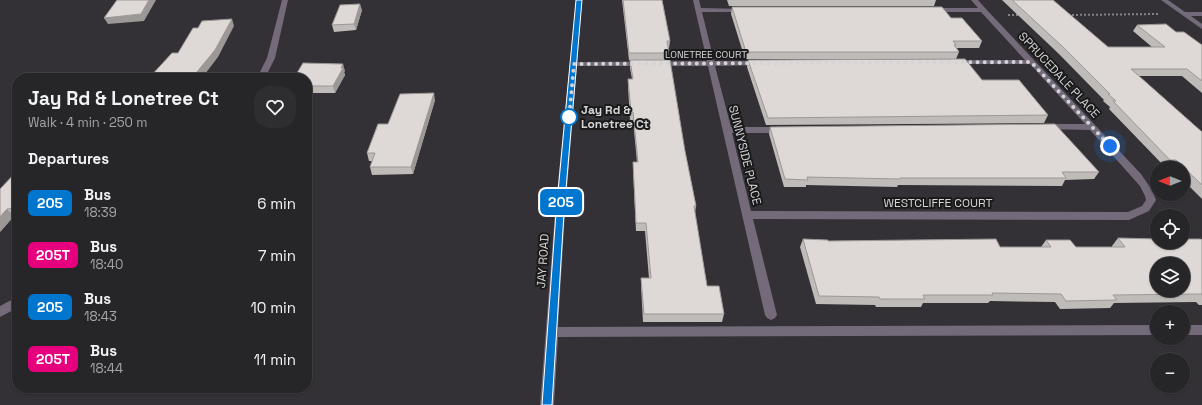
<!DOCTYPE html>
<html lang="en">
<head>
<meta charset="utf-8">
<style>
	:root { --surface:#262528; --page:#2e2d30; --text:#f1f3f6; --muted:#a4a5a8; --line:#424245 }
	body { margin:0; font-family:"Space Grotesk",sans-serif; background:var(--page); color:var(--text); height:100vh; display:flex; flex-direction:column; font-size:15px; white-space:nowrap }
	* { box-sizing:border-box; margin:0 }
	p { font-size:13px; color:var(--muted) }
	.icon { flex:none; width:22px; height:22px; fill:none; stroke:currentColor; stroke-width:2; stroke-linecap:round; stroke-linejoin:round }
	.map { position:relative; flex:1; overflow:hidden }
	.drawer { position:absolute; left:12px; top:73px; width:300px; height:320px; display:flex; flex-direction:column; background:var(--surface); border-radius:16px; box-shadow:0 1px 3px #0004,0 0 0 1px var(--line) }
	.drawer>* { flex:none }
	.badge { padding:0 8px; border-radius:6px; font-size:14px; line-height:26px }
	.needle { width:26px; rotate:270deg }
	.controls { position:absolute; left:1150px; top:161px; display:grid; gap:8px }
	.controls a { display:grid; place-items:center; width:40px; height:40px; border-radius:50%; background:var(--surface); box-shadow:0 1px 3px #0004,0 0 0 1px var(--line); font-size:20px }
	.you { position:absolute; width:20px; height:20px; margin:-10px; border:3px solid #fff; border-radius:50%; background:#1a73e8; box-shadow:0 0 0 6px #1a73e833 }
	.map>.badge { position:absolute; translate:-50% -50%; box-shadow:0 0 0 2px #fff }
	h2 { padding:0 16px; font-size:15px; line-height:36px }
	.round { display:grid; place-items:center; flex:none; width:42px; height:42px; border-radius:16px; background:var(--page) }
	.overview { display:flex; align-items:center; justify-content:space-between; height:68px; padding:0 16px }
	h1 { font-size:19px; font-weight:800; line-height:30px }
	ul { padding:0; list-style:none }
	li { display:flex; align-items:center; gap:12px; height:52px; padding:0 16px }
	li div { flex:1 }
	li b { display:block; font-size:15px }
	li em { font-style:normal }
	li .badge { min-width:44px; font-weight:700; text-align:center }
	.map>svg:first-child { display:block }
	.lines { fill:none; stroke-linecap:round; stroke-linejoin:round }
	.path { stroke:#858386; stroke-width:2; stroke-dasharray:2 2; stroke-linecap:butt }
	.minor { fill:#736a7a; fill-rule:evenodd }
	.wall { fill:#bfbbb8 }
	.shaded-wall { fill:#9b9896 }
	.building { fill:#ded9d6; stroke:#9b9896; fill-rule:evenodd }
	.line { fill:#0076ce; stroke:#fff }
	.walk { stroke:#d4d3d5; stroke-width:4; stroke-dasharray:0 7.2 }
	.stop-dot { fill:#fff; stroke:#0076ce; stroke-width:2 }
	.labels { text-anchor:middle; stroke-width:4; stroke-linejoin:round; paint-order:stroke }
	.far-street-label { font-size:10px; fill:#d4d3d5; stroke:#1a1a1b }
	.street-label { font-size:12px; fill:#d4d3d5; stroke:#1a1a1b }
	.stop-label { font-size:12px; font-weight:bold; fill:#d4d3d5; stroke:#1a1a1b; text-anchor:start }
</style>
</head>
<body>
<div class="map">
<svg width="1202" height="405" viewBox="0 0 1202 405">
	<rect width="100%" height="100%" fill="#333135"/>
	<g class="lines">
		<path class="path" d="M1008,15h13
			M1068,15l91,-1"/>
		<path class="minor" d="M282,0h6l-13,58 -10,20h-8l10,-20z
			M576,0h6l-5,62 130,-1 -14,-61h6l2,8 45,1v2l-2,1h-42l12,49h48l4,2 -4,2 -47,1 16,61h51l4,3 -4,3h-50l19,78 377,1 14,-6 4,-6 -1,-4 -5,-10 -50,-56 -49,-1 -1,-2 1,-2 3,-1h41l-55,-60h-77l-1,-2 4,-2h69l-44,-48h-49l-3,-2 3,-2h46l-7,-8h7l8,9 155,165 11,16 4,10 -7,11 -20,9 -376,-1 24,96 -2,3 -4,2 -4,-2 -2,-3 -57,-249h-131l-12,147 -7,114 599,-2v10l-599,2 -4,68h-14l15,-192z
			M1161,0h7l17,12h17v4h-11l11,8v5z
			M17,297v11l-17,9v-11z
			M1183,325h19v10h-19z"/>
	</g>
	<path class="wall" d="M622,0h40l8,41 -1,7h-1l1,5 -1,7h-39z
		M727,0h209l-2,6h-205z
		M1002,0h51l55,47h44l-19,-16 4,-6 39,7 26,13v48l-20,-17h-43l63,56v67l-19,-19v-12l-18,-1 -56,-58 1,-2 -7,-6 1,-1 -45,-46z
		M732,7l219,11 31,23 -3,7h-22l2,4 -3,7h-211l-14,-45z
		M362,10l-6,20 -22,2 -2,-7z
		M630,60l55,91 11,55 -1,7 12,73 17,28 -2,8h-79l-2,-37v-7h8l-4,-47h-9l-3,-62v-7h4l-4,-42h-3l-2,-34v-7h4l-2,-11z
		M748,60l234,20 66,35 -4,8 -278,2 -19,-58z
		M345,71l-1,1 1,3 -10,18h-28v-15z
		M435,100l-22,74 -41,1 -2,-8 2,-6h-3l-2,-8 21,-29z
		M770,127l329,45 -5,7 -29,1 -3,6 -164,-1 -1,2 -91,-2v2h-22l-15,-53z
		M17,171v45h-3l-14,16z
		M1118,238l84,2v65h-3l-3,-3 -82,1 -4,5 -50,1 -5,-7 -65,-1 -2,2h-65l-2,4h-45l-1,-2 -59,-1 -16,-57 3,-8 25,2 172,6h41l5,-7 30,7h36v-1z
		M227,388h9l-2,2z"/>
	<path class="shaded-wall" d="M149,0h7l-12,21 -36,3 -4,-6z
		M360,4l2,6 -6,20 -2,-6z
		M232,19l2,7 -16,31 -16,21h-10z
		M343,64l2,7 -1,1 1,3 -10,18 -2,-7z
		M434,93l1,7 -22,74 -2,-7z
		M7,209l7,7 -14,16v-15z"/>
	<path class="building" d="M117,0h32l-8,14 -37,4z
		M623,0h39l8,41h-3l2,12h-40z
		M1012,0h41l55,47h57l-28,-22 29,-1 10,8h8l18,13v36l-15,-12h-56l71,63v53l-26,-25h-6l-57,-59h3l-8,-7h2l-47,-47z
		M360,4l-6,20 -22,1 8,-20z
		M732,7h210l9,11h11l20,23h-29l3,4h-2l5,7h-213z
		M232,19l-17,31 -23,28h-43l23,-25h6l15,-25h5l4,-7z
		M965,59l17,21h37l29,35 -280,3 -20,-58z
		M630,60h40l15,91 11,55h-2l13,80h12l5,28h-80l-3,-36h10l-5,-55h-10l-3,-61h5l-5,-50h-2l-3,-33h5z
		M303,63l40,1 -2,4h2l-10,18h-26v-8h-13z
		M434,93l-23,74h-41l5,-14h-8l11,-29h10l12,-30z
		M1055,124l44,48h-37l4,6h-166v1l-93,-2 1,3 -23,-1 -15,-52z
		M17,171v37l-10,1 -7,8v-28z
		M1118,238l39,1v3h26v-3h18l1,1v54l-89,1 4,5 -51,1 -5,-7 -69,-1 1,2h-70l2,4h-45l-1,-2 -60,-1 -16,-57 25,1v1l168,-2 4,8h51l-5,-7h24l6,7h49zM1157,264h26v26h-26z"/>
	<path class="line" d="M576,0h6l-18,213 -12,192h-10l14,-192z"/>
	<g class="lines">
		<path class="walk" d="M569,117v2l5,-55 457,-2 79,84"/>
	</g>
	<circle class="stop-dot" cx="569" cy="117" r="8"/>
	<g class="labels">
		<g class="far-street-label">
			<text x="706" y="58">LONETREE COURT</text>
		</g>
		<g class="street-label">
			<text transform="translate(1059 75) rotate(47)" y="4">SPRUCEDALE PLACE</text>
			<text transform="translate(745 155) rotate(76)" y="4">SUNNYSIDE PLACE</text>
			<text x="938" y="207">WESTCLIFFE COURT</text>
			<text transform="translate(543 261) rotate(-86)" y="4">JAY ROAD</text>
		</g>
		<g class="stop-label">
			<text x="581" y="114">Jay Rd &amp;<tspan x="581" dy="14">Lonetree Ct</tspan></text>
		</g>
	</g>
</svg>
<div class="controls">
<a><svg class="needle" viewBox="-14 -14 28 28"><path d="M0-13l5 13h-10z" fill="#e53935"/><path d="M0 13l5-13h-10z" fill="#a4a5a8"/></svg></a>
<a><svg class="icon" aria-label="locate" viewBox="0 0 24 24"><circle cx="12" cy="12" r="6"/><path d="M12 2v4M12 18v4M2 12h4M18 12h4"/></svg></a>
<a><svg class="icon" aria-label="layers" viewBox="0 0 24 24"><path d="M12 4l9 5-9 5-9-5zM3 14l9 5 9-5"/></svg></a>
<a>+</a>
<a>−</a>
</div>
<div class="you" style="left:1110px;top:146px"></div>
<b class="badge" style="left:561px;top:202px;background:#0076ce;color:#fff">205</b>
<section class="drawer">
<div class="overview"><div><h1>Jay Rd &amp; Lonetree Ct</h1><p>Walk · 4 min · 250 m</p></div><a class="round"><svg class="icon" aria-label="heart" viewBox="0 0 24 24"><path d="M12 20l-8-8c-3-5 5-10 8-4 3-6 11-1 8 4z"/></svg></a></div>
<h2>Departures</h2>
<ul>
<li><span class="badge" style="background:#0076ce;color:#fff">205</span><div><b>Bus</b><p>18:39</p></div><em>6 min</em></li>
<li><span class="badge" style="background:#e6007e;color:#fff">205T</span><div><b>Bus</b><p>18:40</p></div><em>7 min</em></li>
<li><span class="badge" style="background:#0076ce;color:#fff">205</span><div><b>Bus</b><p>18:43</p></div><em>10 min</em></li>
<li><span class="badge" style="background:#e6007e;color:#fff">205T</span><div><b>Bus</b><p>18:44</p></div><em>11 min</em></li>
</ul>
</section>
</div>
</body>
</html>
